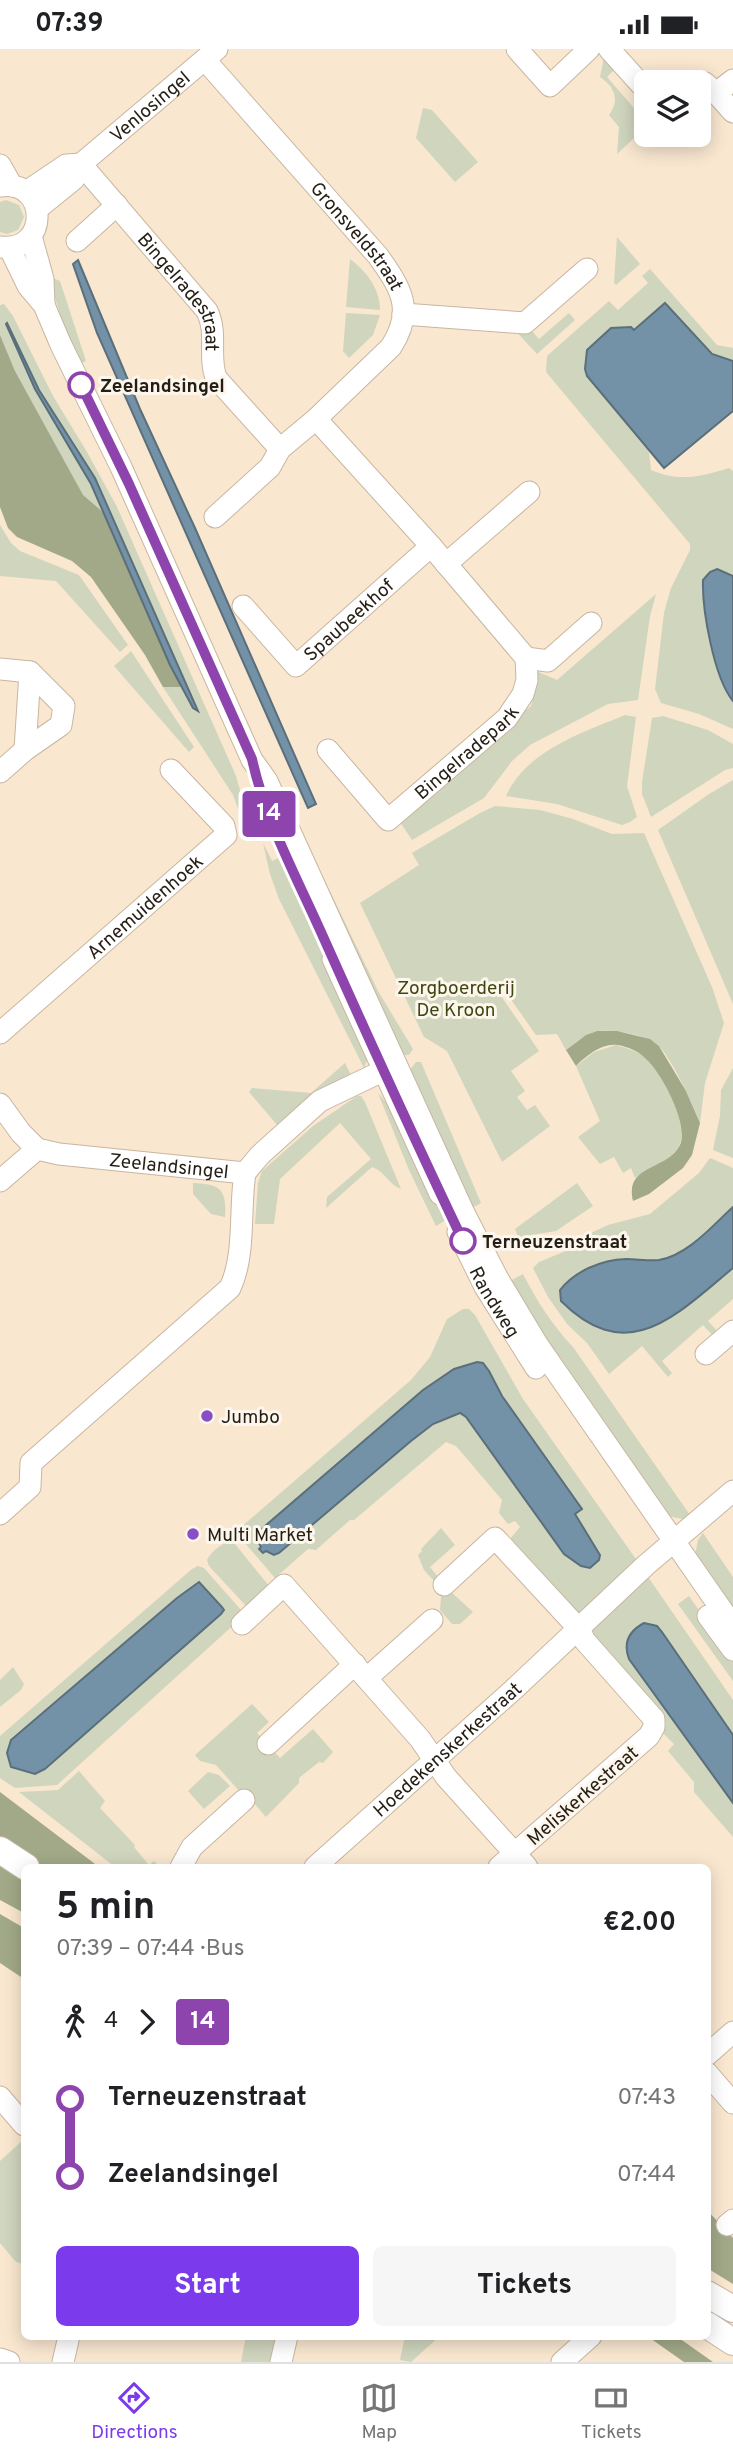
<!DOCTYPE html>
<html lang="en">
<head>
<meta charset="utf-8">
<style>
	:root { --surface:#fff; --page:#f6f6f6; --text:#202124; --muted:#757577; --line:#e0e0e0; --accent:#7c3aed }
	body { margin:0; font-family:Overpass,sans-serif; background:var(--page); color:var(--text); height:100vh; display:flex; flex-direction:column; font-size:26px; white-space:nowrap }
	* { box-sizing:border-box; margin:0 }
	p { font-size:23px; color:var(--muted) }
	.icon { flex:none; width:38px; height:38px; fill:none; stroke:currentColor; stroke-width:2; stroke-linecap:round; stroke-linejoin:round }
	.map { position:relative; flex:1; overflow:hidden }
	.details { position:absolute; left:21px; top:1815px; width:690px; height:476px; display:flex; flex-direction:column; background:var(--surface); border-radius:10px; box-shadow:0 4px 18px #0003 }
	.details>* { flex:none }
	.badge { padding:0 14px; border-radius:5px; font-size:24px; line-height:46px }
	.fabs { position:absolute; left:634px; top:21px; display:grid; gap:14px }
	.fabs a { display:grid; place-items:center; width:77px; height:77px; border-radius:10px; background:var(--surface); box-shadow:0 4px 18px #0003; font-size:35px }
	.map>.badge { position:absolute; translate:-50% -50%; box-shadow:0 0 0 4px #fff }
	.legs { display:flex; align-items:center; gap:10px; height:77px; padding:0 35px; font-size:23px }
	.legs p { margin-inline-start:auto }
	.head { display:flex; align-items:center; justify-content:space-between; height:119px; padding:0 35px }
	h1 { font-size:38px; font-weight:700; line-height:52px }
	.action { display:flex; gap:14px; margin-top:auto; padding:14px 35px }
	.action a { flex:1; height:80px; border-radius:10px; background:var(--accent); color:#fff; font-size:28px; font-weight:700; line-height:80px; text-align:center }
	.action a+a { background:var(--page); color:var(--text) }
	ul { padding:0 35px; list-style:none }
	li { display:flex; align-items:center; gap:24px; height:77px; font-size:26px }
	li i { display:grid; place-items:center; width:10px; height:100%; margin:0 9px; background:currentColor }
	li i::after { content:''; width:18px; height:18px; margin:-9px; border:5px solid; border-radius:50%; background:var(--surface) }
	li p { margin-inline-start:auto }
	li:first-child i { background:linear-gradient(#0000 50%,currentColor 0) }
	li:last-child i { background:linear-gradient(currentColor 50%,#0000 0) }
	.status { display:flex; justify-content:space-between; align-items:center; height:49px; padding:0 35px; background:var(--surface); direction:ltr }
	.status svg { height:19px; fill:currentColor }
	.tabs { display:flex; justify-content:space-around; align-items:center; height:98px; border-top:2px solid var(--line); background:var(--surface); font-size:19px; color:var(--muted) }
	.tabs a { display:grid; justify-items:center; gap:4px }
	.tabs .active { color:var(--accent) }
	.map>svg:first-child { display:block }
	.green { fill:#d0d5be; fill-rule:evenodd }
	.forest { fill:#a2a988 }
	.water { fill:#7392a7; stroke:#5b6f7b; stroke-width:2 }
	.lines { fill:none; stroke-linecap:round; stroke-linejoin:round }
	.minor-casing { stroke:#c8b6a0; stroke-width:23 }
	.major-casing { stroke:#c8b6a0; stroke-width:28 }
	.minor { stroke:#fff; stroke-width:21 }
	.major { stroke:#fff; stroke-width:26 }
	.line-1-casing { stroke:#fff; stroke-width:16 }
	.line-1 { stroke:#8e44ad; stroke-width:10 }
	.stop-1-dot { fill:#fff; stroke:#8e44ad; stroke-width:3.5 }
	.poi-dot { fill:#884ec5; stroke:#fdf6ed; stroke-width:2.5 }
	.labels { text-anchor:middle; stroke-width:6; stroke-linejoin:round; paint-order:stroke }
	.street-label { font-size:19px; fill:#241e15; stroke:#fdf6ed }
	.stop-label { font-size:19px; font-weight:bold; fill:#241e15; stroke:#fdf6ed; text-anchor:start }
	.park-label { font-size:19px; fill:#3f4710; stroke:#fdf6ed }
	.poi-label { font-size:19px; fill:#241e15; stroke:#fdf6ed; text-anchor:start }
</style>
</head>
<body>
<div class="status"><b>07:39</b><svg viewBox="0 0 49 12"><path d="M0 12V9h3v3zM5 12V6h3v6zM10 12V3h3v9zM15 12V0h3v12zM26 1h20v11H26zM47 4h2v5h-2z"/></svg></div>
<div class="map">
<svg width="733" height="2313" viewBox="0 0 733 2313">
	<rect width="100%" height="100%" fill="#f9e7d0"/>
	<path class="green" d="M605,3l12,15 -10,10 39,45v5l-29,27 2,-27 -10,-12c11,-15 6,-28 -9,-38z
		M423,59l9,2 46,52 -23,20 -39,-44z
		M6,151l13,5 5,12 -6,13 -11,4 -7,-2v-30z
		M617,188l23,27 -24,21 -2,-2z
		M350,210c17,13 30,30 30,51l-34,-3z
		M650,220l67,76 16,3v13l-15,-3 -14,-11 -70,-16 -49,38 2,8 62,75 2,18c29,12 49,7 78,-2l4,3v105l-16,-7 -2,87 8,27 10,18v28l-34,-15 -38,-11 -6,-14 9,-76 7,-25 19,-38v-6l-144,-172 1,-16 62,-55 9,9 30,-27 -6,-7z
		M48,227l12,5 26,80 -7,3 -16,-41z
		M4,255l9,12 40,80 34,56 30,55 119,269 15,53 -2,1 -3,-1 -13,-34 -70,-108h19l6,12 9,8 -54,-116 -48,-113 -56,-88 -32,-67 -1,2c26,66 69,123 98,188l-21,-17 -68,-125 -15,-36v-30z
		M346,264l34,2 -7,20 -24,23 -6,-7z
		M569,264l6,7 -38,34 -24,-26 17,1 9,10z
		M0,476l11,18 9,8 59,24 49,70 -8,7 -64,-71 -56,-5z
		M656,545l-6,22 -12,84 -30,4 -78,41 -18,16 -28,37 -72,42 -12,-18 1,-2 130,-114 6,-22 -1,-13 21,9z
		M131,602l63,96 -5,5 -75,-86z
		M625,666l11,2 -9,69 10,31 -7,5 -8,3 -65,-21 -51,-8c21,-46 76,-63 119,-81z
		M663,667l45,14 25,14v24l-8,2 -74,47 -9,-23v-12l10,-64z
		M733,731v224l-75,-174 51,-36z
		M495,757l45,4 33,9 39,15 32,-1 68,154 12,36 -19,60 -5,40c-7,-19 -28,-64 -42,-78 -11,-10 -49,-17 -64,-13 -10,3 -19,11 -28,18l-9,-16 -21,1 -31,-44 -4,5 38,55 -28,20 14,20 -8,6 10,13 8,-5 15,21 -48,36 -55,-111 -23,-14 -64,-134 59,-38 -7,-12 68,-40z
		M263,794l9,18 9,-4 86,190v13l-3,8 -85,-169 -9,-25z
		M308,797l70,145 35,58 -4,6h-7l-97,-208z
		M616,996c10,3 21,6 30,13 16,14 44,68 33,88 -8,15 -30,22 -44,32l-4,-10 -8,5 -9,-16 -14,7 -22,-27 22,-16 -24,-55 18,-14z
		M416,1013h5l60,141 -13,7 -62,-135z
		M345,1014l6,12 -73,51 -29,-34 3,-4 59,5z
		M733,1019v90l-20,-8 7,-34 1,-26z
		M378,1044c32,35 48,85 68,127l-10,6 -27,-56z
		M357,1047h4l4,6 36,87c-12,-4 -16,-18 -29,-22l-46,41 1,-11 44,-38 -31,-36 -60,56 -6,45h-19l3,-41 4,-12 51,-45z
		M710,1109l23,10v39l-47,42 -27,11 -36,-1 71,42 39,-33v31l-25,22 11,12 -5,4 -11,-12 -41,36 10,12 -4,4 -26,-31 -33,28 -22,-31 -20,-19 -19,-27 -15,-29 6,-6 34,-14 20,-16 15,-7 42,-11 49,-41z
		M193,1134c27,1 34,6 32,34l-14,-3 -18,-20z
		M577,1134l16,23 -37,25 -38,6 -3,-8z
		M523,1225c14,27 29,51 50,73l117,168 -7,4 -16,-3 -161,-233z
		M463,1260h6l6,6 48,84 115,163 -60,52 -68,-75 10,-12 -5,-6 -7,3 -9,-11 3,-13 -46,-54 -10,-4 -92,78h-4l-34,30 -8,-1 -33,29 -37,-43 2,-7 171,-148 19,-23 17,-38zM483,1314l6,8 13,25 80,113 -7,5 26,40 -2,6 -57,-35 -76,-108 -6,-4 -28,12 -21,16 -132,112 -13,-2 -5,-4z
		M441,1479l14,17 -25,22 9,11 -3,5 -12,-13 -6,-15 4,-4 -1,-2z
		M703,1484l30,44v38l-38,-60 3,-15z
		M230,1493l5,2 34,42 -22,21 -38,-41 -2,-6c4,-8 14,-17 23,-18z
		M198,1517l6,2 37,42 -3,11 -181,164 -42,3 -15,-10v-42l192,-167zM199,1534l25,27 -3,4 -176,155 -34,-29 166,-142z
		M646,1525l87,126v35l-71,-103 -24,-5 -7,5 -2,27 104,144v34l-39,-45v-10l-26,-31 6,-7 -11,-11 3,-10 -17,-22 -62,-69 15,-17 3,4 4,-3 -3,-4z
		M449,1541l24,22 -13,12h-8l-12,-14 1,-13z
		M689,1547l44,63v22l-55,-77z
		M13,1618l11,17 -3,6 -21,17v-27z
		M252,1655l17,18 -12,11 23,25 33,-29 20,23 -10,11 -4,-1 -20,16v5l-33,34 -12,-14 -5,-1 -33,-37 -16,-4 -5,-6z
		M79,1722l26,30 -5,7 35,37 -1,2 15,18 5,-4 6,6h-45l-96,-75 39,-2z
		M208,1723l11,3 11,11 -26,23 -16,-18z
		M24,2090v125l-8,-2 -16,-19v-82z
		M246,2287h33l-6,26h-32z
		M405,2287h35l-29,26 -11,-2z"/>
	<path class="forest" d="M0,286l15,36 68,124 21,18 66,152 12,22h-19l-18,-32 -54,-78 -19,-16 -55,-24 -9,-9 -8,-21z
		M597,982h20l33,8 9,7 27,45 14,32 -8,32 -9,13 -34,26 -16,7c-9,-37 34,-30 47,-56 9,-20 -18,-72 -34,-86 -6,-7 -19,-13 -29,-14 -15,-2 -31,11 -41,21l-10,-16 20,-15z
		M0,1743l99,75h-56l-43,-29z
		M0,1814l24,17v33l-24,-13z
		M0,1865l24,14v51l-24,-16z
		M707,2161l26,28v46l-26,-16z
		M647,2287h29l37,26h-29z"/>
	<path class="water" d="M78,211l62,149 55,119 121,276 -8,4 -211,-475 -24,-69z
		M665,254l47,51 21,7v50l-69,57 -77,-92 -2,-7 2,-19 24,-22 20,-1 3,3z
		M7,274l32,67 56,88 103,233 -5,-3 -23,-43 -79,-181 -56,-95 -29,-65z
		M717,520l16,7v125c-19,-23 -31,-91 -30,-121l7,-8z
		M733,1158v61c-57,47 -105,100 -172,33l-1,-11c15,-19 41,-30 66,-31 11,0 22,2 33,1 29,-5 53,-34 74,-53z
		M477,1313l6,1 6,8 13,25 80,113 -7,5 25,41 -1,5 -9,8 -9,-2 -17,-12 -98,-137 -6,-4 -27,11 -22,17 -132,112 -5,2 -8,-4 -3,2 -4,-4 2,-2 -3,-6v-7l7,-8 158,-136 31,-21z
		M199,1533l23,25 2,3 -3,4 -176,155 -10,5 -24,-7 -4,-14 4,-13 166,-142z
		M644,1574l13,3 5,6 71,103v68l-104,-144c-6,-16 0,-28 15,-36z"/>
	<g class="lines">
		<defs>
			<g id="minor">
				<path d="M517,0l33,37 39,-37"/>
				<path d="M609,0l37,41"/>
				<path id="s1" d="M205,11l173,196c23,32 37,54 13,91l-75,72"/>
				<path d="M733,31l-17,13 17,19"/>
				<path d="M698,39l7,-5 11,10"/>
				<path id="s2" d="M81,115l126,147c11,22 1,45 9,67l64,71"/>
				<path d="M0,116l12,21"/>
				<path d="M0,137c50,-7 49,68 0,61"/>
				<path d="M26,143l40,-27 15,-1"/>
				<path id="s3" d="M37,160l37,-30 7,-15 136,-115"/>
				<path d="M31,187l12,43 1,26"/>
				<path d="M77,192l40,-36"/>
				<path d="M9,198l19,39 16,19 17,40 60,122 131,293 15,21 197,432 34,66 39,65 196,282"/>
				<path d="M403,265l122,9 62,-54"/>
				<path d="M215,468l55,-50 10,-18 36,-30 115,127 95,112"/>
				<path d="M446,515l83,-72"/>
				<path id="s4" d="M243,557l53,60 135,-120"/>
				<path d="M0,620l30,3 34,34 -3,19 -36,25 -25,22"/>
				<path d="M25,701l5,-78"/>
				<path id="s5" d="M328,701l60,70 119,-102 16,-24 4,-14 -1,-22 22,3 43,-38"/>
				<path d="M333,910l107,235"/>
				<path id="s6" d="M0,984l226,-198 -2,-9 -53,-56"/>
				<path d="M0,1055l21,29 16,16"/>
				<path d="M245,1124l15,-18 60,-54 75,-36"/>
				<path id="s7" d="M0,1132l37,-32 22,5 186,19"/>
				<path id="s8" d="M458,1183l27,55 51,81"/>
				<path d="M706,1305l27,-23"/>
				<path d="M0,1465l30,-27 1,-24 199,-175c16,-34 9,-78 15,-115"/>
				<path d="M444,1536l51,-47 84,91 6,12 69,78v8l-5,9 -150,131"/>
				<path d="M708,1567l25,34"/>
				<path d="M242,1575l42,-39 136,154 26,38 81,90"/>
				<path d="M367,1629l65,-58"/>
				<path d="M268,1695l87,-80"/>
				<path d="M181,1818l11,-20 52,-47"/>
				<path id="s9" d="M315,1818l198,-177 133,-125 87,-74"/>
				<path d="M707,2006l26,-23"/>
				<path d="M707,2024l26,30"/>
				<path d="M0,2048l24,28"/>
				<path d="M727,2176l6,-5"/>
				<path d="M0,2310l9,3"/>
				<path d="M63,2313l6,-26"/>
				<path d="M281,2313l6,-26"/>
				<path d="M562,2313l29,-26"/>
			</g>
			<path id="major" d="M0,1801l26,17
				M707,2245l26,15
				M707,2276l26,17"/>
		</defs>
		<use href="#minor" class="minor-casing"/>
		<use href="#major" class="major-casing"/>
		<use href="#minor" class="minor"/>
		<use href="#major" class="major"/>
	</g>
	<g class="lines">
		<defs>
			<path id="line-1" d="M81,336l48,99 123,275c13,60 44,117 69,173 46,103 93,206 142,309"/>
		</defs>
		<use href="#line-1" class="line-1-casing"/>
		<use href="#line-1" class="line-1"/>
	</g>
	<g class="stop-1-dot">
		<circle cx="81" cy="336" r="12"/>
		<circle cx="463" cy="1192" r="12"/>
	</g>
	<g class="poi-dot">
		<circle cx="207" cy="1367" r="7"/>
		<circle cx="193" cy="1485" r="7"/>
	</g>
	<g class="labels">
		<g class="street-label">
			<text dy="7" stroke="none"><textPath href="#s3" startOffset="154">Venlosingel</textPath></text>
			<text dy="7" stroke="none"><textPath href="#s1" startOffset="233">Gronsveldstraat</textPath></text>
			<text dy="7" stroke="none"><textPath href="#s2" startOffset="164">Bingelradestraat</textPath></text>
			<text dy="7" stroke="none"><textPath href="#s4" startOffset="150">Spaubeekhof</textPath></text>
			<text dy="7" stroke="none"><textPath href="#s5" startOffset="196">Bingelradepark</textPath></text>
			<text dy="7" stroke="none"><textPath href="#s6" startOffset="192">Arnemuidenhoek</textPath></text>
			<text dy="7" stroke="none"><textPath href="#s7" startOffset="182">Zeelandsingel</textPath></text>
			<text dy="7" stroke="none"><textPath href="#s8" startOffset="79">Randweg</textPath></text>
			<text dy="7" stroke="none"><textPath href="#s9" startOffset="177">Hoedekenskerkestraat</textPath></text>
			<text transform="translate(582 1746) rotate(-41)" y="7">Meliskerkestraat</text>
		</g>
		<g class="stop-label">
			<text x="100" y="343">Zeelandsingel</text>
			<text x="482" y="1199">Terneuzenstraat</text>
		</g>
		<g class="park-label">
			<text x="456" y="945">Zorgboerderij<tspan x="456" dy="22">De Kroon</tspan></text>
		</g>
		<g class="poi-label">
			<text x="221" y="1374">Jumbo</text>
			<text x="207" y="1492">Multi Market</text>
		</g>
	</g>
</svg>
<div class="fabs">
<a><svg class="icon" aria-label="layers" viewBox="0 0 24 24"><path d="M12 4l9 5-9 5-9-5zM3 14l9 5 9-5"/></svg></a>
</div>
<b class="badge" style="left:269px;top:765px;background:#8e44ad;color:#fff">14</b>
<section class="details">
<div class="head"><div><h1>5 min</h1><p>07:39 – 07:44 · Bus</p></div><b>€2.00</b></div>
<div class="legs"><svg class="icon" aria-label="walk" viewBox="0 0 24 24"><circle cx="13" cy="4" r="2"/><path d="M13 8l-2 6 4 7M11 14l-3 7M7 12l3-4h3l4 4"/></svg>4<svg class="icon" aria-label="forward" viewBox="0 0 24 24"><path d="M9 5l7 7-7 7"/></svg><b class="badge" style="background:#8e44ad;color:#fff">14</b></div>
<ul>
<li><i style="color:#8e44ad"></i><b>Terneuzenstraat</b><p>07:43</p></li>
<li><i style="color:#8e44ad"></i><b>Zeelandsingel</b><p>07:44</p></li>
</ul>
<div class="action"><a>Start</a><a>Tickets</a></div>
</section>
</div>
<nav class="tabs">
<a class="active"><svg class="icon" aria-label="directions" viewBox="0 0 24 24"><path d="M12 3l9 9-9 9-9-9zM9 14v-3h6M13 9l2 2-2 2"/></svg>Directions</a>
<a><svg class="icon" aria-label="map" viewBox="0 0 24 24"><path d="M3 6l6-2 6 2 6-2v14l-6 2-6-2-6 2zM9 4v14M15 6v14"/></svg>Map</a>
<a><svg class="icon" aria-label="tickets" viewBox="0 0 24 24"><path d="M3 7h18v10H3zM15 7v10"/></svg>Tickets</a>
</nav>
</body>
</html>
